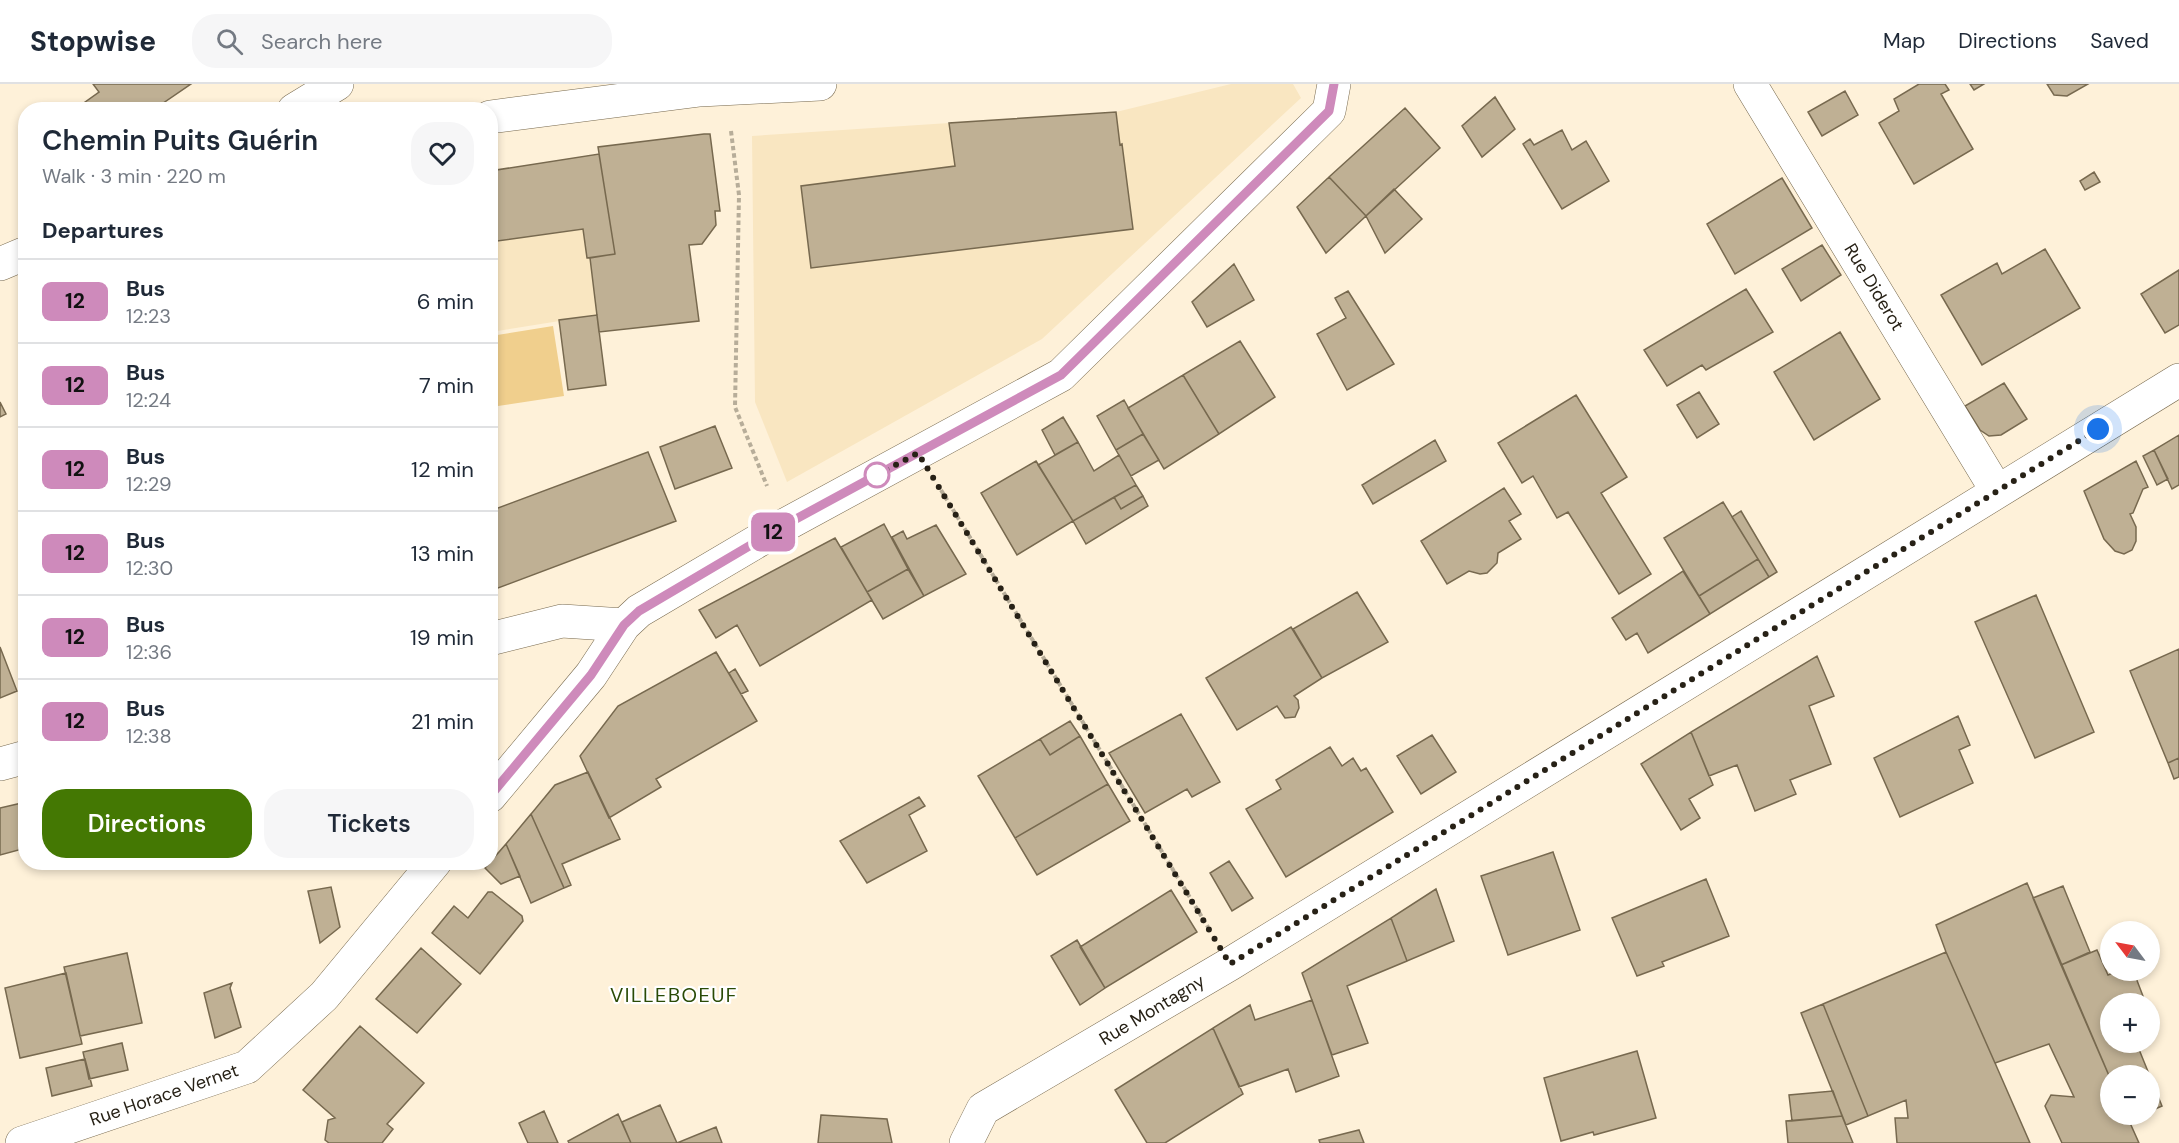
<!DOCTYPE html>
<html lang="en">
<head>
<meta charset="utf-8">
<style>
	:root { --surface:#fff; --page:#f6f6f7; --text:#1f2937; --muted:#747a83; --line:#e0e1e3; --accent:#447803 }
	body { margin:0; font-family:"DM Sans",sans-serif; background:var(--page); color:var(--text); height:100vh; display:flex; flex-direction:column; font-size:22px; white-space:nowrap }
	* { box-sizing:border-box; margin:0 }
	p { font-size:20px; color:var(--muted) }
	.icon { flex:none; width:33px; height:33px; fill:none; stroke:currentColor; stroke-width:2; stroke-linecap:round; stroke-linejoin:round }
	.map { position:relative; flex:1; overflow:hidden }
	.details { position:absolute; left:18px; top:18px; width:480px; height:768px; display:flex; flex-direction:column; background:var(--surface); border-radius:24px; box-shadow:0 3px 9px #0003 }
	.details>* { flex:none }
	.badge { padding:0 12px; border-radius:9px; font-size:21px; line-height:39px }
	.needle { width:39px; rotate:302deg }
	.controls { position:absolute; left:2100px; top:837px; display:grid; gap:12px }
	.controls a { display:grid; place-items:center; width:60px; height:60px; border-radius:50%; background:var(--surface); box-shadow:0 3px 9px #0003; font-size:30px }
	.you { position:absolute; width:30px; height:30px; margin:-15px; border:4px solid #fff; border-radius:50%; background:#1a73e8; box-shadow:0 0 0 9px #1a73e833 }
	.map>.badge { position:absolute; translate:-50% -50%; box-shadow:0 0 0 3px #fff }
	h2 { padding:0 24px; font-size:22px; line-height:54px }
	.round { display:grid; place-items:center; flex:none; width:63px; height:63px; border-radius:24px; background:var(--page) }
	.head { display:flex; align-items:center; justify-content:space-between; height:102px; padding:0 24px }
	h1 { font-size:28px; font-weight:600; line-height:45px }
	.action { display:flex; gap:12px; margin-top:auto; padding:12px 24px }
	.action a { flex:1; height:69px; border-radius:24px; background:var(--accent); color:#fff; font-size:24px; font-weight:600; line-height:69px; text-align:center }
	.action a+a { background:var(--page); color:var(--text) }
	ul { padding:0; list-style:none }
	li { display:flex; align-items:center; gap:18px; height:84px; padding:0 24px; border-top:2px solid var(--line) }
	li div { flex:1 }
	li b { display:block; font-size:22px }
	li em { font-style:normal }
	li .badge { min-width:66px; font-weight:700; text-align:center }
	header { display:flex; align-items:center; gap:36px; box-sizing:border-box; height:84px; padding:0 30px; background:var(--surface); border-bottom:2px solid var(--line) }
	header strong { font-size:28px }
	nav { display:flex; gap:33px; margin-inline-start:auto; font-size:21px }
	.search { width:420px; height:54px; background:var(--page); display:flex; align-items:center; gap:15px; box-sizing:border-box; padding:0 21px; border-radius:24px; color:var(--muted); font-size:22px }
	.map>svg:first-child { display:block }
	.built { fill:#f9e6c1 }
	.green { fill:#f0cf8d }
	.building { fill:#bfb094; stroke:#77694f; stroke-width:1.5 }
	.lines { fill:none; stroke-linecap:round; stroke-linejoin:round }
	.minor-casing { stroke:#77694e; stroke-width:34 }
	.path { stroke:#b7ad99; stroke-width:4; stroke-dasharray:4.5 3; stroke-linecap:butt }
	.minor { stroke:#fff; stroke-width:33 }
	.line-casing { stroke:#fff; stroke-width:14 }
	.line { stroke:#ce8abb; stroke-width:9 }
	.walk { stroke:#272116; stroke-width:6; stroke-dasharray:0 10.8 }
	.stop-dot { fill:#fff; stroke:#ce8abb; stroke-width:3 }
	.labels { text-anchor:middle; stroke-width:4.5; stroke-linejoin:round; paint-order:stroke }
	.street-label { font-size:18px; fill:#272116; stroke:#fff }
	.neighbourhood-label { font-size:20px; letter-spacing:1.5px; fill:#2a4b06; stroke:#fff }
</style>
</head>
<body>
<header>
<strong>Stopwise</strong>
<div class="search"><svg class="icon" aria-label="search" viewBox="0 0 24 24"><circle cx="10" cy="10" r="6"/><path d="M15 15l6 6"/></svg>Search here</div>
<nav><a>Map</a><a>Directions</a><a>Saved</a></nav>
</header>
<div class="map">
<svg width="2179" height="1059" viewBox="0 0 2179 1059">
	<rect width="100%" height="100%" fill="#fef1d9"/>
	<path class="built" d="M1231,0h62l8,14 -259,241 -255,143 -32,-80 -3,-266 364,-24z
		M599,70l16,100 -18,61 -106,17 -1,-161z"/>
	<path class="green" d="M553,242l11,70 -73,11v-71z"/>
	<path class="building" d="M93,0h98l-38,26h-79l25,-18z
		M1919,0h26l4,6 -8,4 32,55 -59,35 -35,-61 20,-12 -5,-12z
		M1970,0h14l-10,6z
		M2047,0h41l-21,12 -13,-1z
		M1845,7l13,24 -36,21 -14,-24z
		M1495,13l20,32 -33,28 -20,-31z
		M1405,24l35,40 -74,68 -37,-39z
		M1116,28l4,33 2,-1 11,85 -322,39 -10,-82 154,-20 -6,-43z
		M1562,46l10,20 14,-9 23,40 -47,28 -39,-65 7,-5 4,6z
		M704,50h6l10,77h-5l1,14 -14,19 -13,1 10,76 -100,11 -9,-74 25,-4 -17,-107z
		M599,70l16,100 -28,4 -4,-29 -93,13v-71z
		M2094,88l6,10 -15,8 -5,-9z
		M1329,93l37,39 -40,37 -29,-46z
		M1782,94l30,50 -77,46 -28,-50z
		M1394,105l28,30 -37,34 -19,-37z
		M1822,161l19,30 -40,26 -19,-32z
		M2045,165l35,59 -98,57 -41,-70 56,-32 5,11z
		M1234,180l20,36 -47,27 -15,-25z
		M2179,186v55l-14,8 -24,-39z
		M1746,205l27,43 -67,38 -4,-5 -35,21 -23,-36z
		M1348,207l46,73 -47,26 -30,-56 29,-16 -11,-20z
		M597,231l9,70 -38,5 -9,-70z
		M1840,248l40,67 -66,41 -40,-68z
		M1240,257l35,56 -56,37 -36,-59z
		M1183,291l36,59 -55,35 -36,-61z
		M2004,299l23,36 -26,16 -12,1 -9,-6 -15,-24z
		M1699,308l20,32 -22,14 -20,-33z
		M1576,311l51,82 -26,16 50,81 -32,20 -51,-82 -11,6 -24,-42 -11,7 -24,-40z
		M1124,316l19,34 -27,16 -19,-34z
		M0,318l6,12 -6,3z
		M1063,333l15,25 -23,13 -13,-25z
		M715,342l17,42 -57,21 -15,-42z
		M1143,350l16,26 -28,16 -15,-26z
		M2179,351v50l-7,4 -18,-39z
		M1435,356l11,21 -73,43 -11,-19z
		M1078,358l16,29 25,-16 17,30 -63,36 -35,-56z
		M2154,366l14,29 -11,6 -14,-29z
		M648,368l28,69 -186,70v-80z
		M1036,377l37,60 -56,34 -36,-62z
		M2136,377l12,26 -5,2 -10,24 -3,1 6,13v14l-4,9 -8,4 -9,-3 -11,-12 -20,-48z
		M1136,401l7,11 -22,13 -7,-12z
		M1504,404l17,26 -12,7 12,18 -23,14 -1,10 -10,10 -7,1 -11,-3 -22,13 -26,-43z
		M1143,412l5,10 -62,38 -13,-23 41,-24 7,12z
		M1723,418l35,57 -59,37 -35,-58z
		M1741,427l36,61 -8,5 -37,-60z
		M884,440l24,45 -41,23 -26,-45z
		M936,441l30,49 -42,22 -32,-59 11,-6 4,8z
		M835,454l37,62 -112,66 -23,-41 -21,13 -17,-28z
		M1758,475l11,18 -59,37 -11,-18z
		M908,485l16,27 -41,23 -16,-27z
		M1683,487l27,43 -62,39 -11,-20 -11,7 -14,-22z
		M1357,508l31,50 -66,36 -29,-49z
		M2036,511l58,137 -59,26 -60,-136z
		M1291,543l31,51 -28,18 4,4 1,8 -4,9 -10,1 -8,-12 -40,24 -31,-52z
		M0,563l17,44 -17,7z
		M2179,565v109l-11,5 -38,-92z
		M716,568l41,69 -101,58 5,8 -52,31 -29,-62 38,-50z
		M1817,572l17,40 -25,10 22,58 -41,16 6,14 -41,17 -18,-46 -28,11 -18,-44z
		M735,585l13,22 -7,3 -12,-21z
		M1181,630l39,68 -28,15 -5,-8 -42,24 -36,-60z
		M1958,632l12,29 -11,5 14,33 -73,34 -26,-59z
		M1070,637l10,15 -30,19 -10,-16z
		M1691,648l22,53 -24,14 11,19 -19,12 -40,-66z
		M1432,651l24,37 -35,22 -24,-38z
		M1080,652l28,48 -93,54 -37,-62 62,-37 10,16z
		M1330,663l12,19 11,-8 8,13 5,-3 27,44 -107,65 -40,-68 35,-20 -5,-9z
		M2179,674v19l-5,2 -6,-16z
		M588,688l32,67 -58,25 9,21 -7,3 -33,-74 24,-29z
		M1108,700l22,37 -93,54 -22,-37z
		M919,713l6,9 -16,9 18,36 -60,32 -27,-42z
		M26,718v46l-26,7v-47z
		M531,730l33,74 -33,15 -25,-59z
		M506,760l14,32 -19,8 -16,-16z
		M1553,768l27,78 -72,25 -27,-79z
		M1229,777l24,37 -21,13 -22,-38z
		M1706,795l23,57 -67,26 2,4 -27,10 -25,-58z
		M2027,799l83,195v36h16l13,29h-77l-17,-37 6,-11 23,2 -25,-53 -54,19 -49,-111 -10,-27z
		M2063,802l27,66 -29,13 -28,-67z
		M331,803l9,40 -20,16 -12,-52z
		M1436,805l18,52 -47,20 -16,-43z
		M1171,806l26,42 -92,56 -25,-41z
		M488,808h4l30,24 1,5 -43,53 -48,-41 22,-27 14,12z
		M1391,834l16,43 -60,25 21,57 -36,12 -30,-82z
		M1077,856l28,48 -25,17 -29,-49z
		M421,864l40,36 -44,49 -41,-34z
		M2097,866l11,25 12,-5h13l13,34h-36v38h26l26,64 -12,5v-35h-40v2l-49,-113z
		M1946,868l49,111 35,80h-133l-2,-25h13l-2,-18 -38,16 -45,-112z
		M127,869l15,70 -62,13 -16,-69z
		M66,889l16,71 -62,14 -15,-70z
		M232,899l-2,5 11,39 -26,11 -11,-45z
		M1312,916l27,76 -43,16 -8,-23 -49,18 -26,-59 37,-23 5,15z
		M1823,920l45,112 -22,9 -45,-112z
		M2150,927l6,15 -6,3z
		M360,942l64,57 -37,41 6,5 -11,14h-53l-4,-3 3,-20 7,-2 -32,-28z
		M1213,944l30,66 -78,49h-18l-32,-53z
		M122,959l6,27 -39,9 -6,-27z
		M1637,967l19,67 -62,17 -1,-3 -32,9 -17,-63z
		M85,975l7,27 -40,10 -6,-28z
		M1833,1007l9,25 -50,5 -3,-26z
		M660,1021l17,38h-46l-9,-21z
		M544,1027l14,32h-30l-9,-20z
		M618,1030l13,29h-62l-1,-2z
		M2126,1030h15l-12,6z
		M821,1031l66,4 5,24h-74z
		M1842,1032l11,27h-65l-2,-22z
		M716,1043l6,16h-45z
		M1359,1046l5,13h-44l-1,-3z"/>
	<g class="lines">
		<defs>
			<path id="minor" d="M1750,0l247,407
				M294,26l43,-26
				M490,33l210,-27 120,-6
				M0,180l26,-11
				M490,555l72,-18 62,4
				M0,680l26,-7
				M490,712l101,-121 33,-50 15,-14 144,-85 278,-151 268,-264 5,-27
				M22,1059l225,-76 77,-71 111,-134
				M966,1059l17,-34 247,-145 949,-584"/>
		</defs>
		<use href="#minor" class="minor-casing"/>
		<path class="path" d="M731,47l8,64 -4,212 32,79
			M941,406l267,437"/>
		<use href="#minor" class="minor"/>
	</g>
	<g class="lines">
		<defs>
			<path id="line" d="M490,712l101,-121 33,-50 15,-14 144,-85 278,-151 268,-264 5,-27"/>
		</defs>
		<use href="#line" class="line-casing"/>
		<use href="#line" class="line"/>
		<path class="walk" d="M877,391l41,-22 312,511 868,-535"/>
	</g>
	<circle class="stop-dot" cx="877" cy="391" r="12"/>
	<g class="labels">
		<g class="street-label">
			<text transform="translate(1874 203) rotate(59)" y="6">Rue Diderot</text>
			<text transform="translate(1152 926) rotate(-31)" y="6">Rue Montagny</text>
			<text transform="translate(164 1011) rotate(-19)" y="6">Rue Horace Vernet</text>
		</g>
		<g class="neighbourhood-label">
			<text x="674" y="918">VILLEBOEUF</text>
		</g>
	</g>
</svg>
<div class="controls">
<a><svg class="needle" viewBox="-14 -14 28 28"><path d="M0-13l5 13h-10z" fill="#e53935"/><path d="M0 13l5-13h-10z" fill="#747a83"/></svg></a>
<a>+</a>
<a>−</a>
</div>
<div class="you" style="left:2098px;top:345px"></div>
<b class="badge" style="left:773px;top:448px;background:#ce8abb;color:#111">12</b>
<section class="details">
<div class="head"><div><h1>Chemin Puits Guérin</h1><p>Walk · 3 min · 220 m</p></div><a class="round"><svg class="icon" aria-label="heart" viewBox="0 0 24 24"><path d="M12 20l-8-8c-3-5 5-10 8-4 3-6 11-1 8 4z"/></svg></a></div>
<h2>Departures</h2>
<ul>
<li><span class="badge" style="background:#ce8abb;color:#111">12</span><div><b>Bus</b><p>12:23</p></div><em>6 min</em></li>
<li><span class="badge" style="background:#ce8abb;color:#111">12</span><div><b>Bus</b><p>12:24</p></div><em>7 min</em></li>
<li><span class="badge" style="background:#ce8abb;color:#111">12</span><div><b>Bus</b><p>12:29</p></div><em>12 min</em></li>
<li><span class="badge" style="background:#ce8abb;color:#111">12</span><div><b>Bus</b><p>12:30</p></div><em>13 min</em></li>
<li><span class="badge" style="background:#ce8abb;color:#111">12</span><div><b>Bus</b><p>12:36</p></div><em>19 min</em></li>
<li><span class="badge" style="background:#ce8abb;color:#111">12</span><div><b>Bus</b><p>12:38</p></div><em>21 min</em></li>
</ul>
<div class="action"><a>Directions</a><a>Tickets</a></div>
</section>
</div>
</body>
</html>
